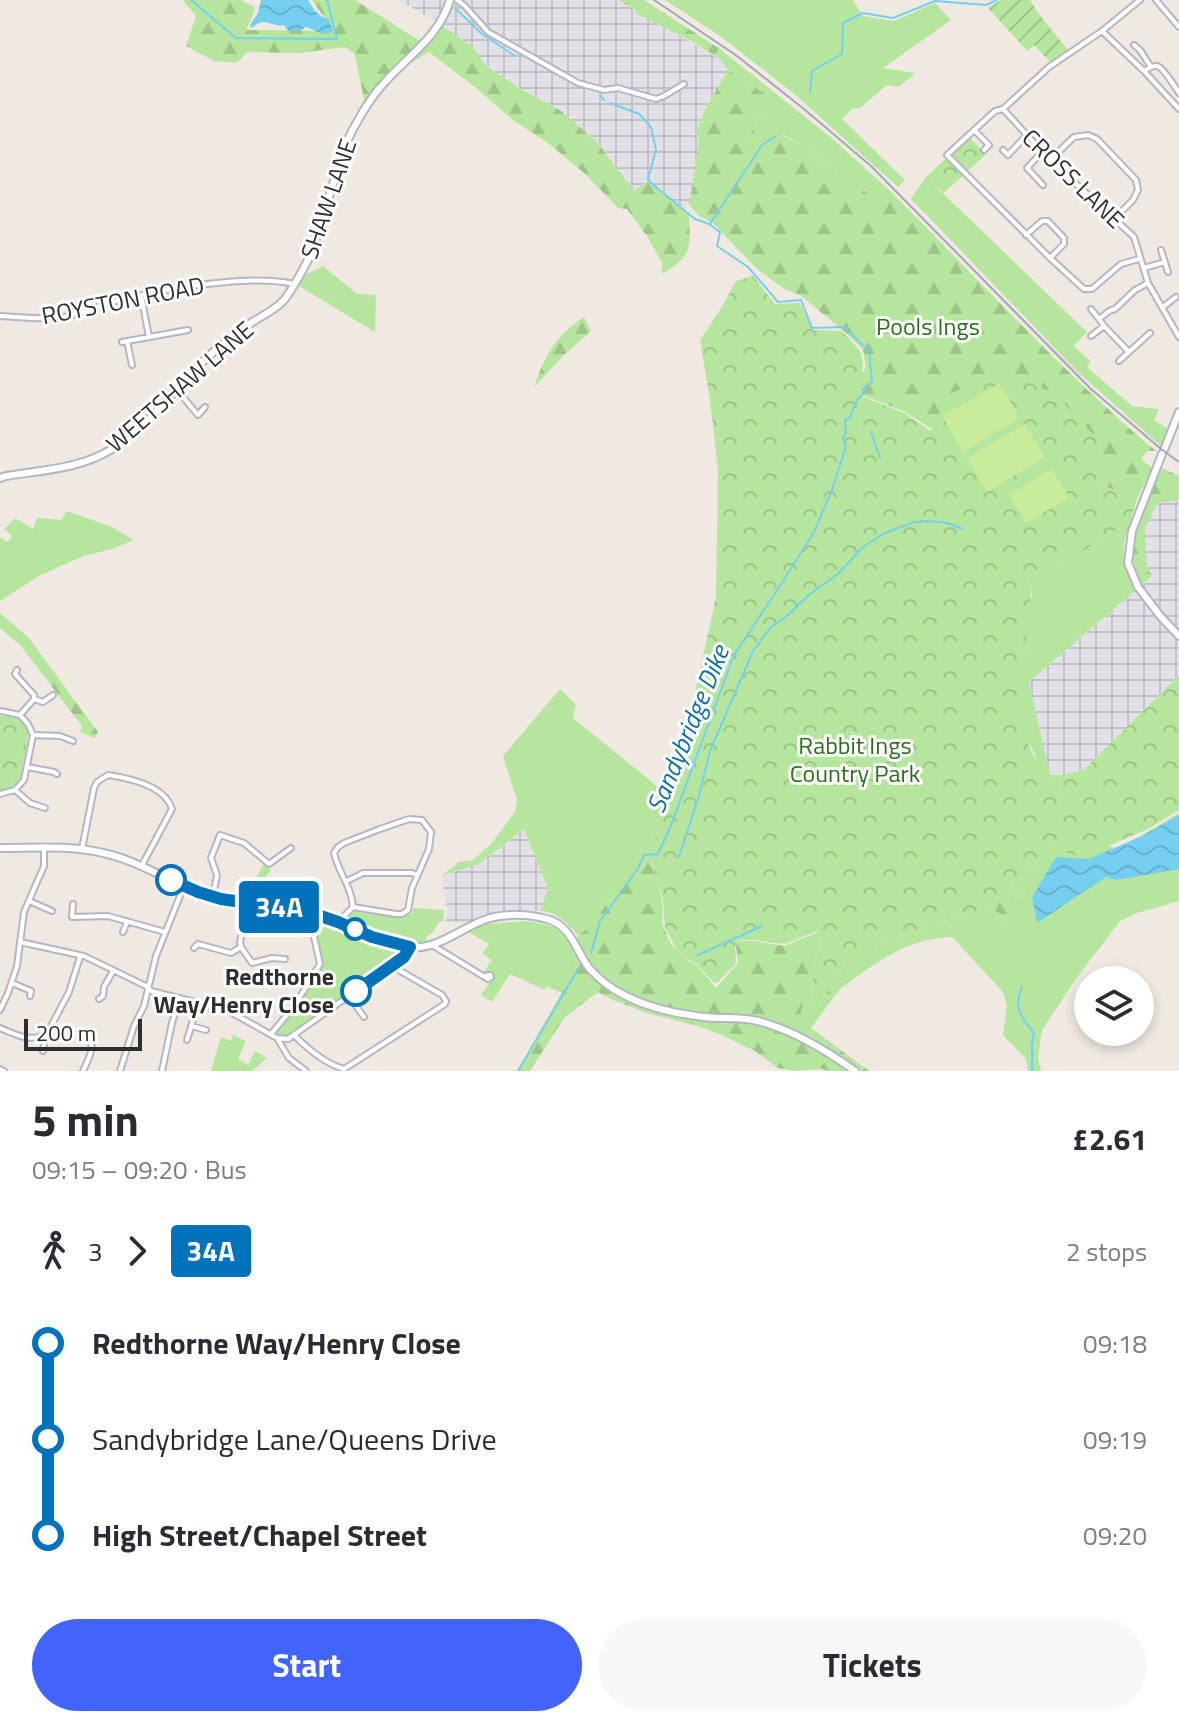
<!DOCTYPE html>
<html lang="en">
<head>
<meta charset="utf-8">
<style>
	:root { --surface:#fff; --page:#f7f7f7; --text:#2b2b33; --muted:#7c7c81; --accent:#4264fb }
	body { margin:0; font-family:"Titillium Web",sans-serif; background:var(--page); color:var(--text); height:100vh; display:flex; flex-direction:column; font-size:30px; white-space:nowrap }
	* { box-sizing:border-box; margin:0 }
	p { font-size:26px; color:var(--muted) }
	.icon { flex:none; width:44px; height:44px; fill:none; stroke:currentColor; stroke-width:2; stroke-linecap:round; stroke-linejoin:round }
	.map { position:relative; height:1071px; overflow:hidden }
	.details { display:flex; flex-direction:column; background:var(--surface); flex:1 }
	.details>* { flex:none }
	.badge { padding:0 16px; border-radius:6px; font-size:28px; line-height:52px }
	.controls { position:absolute; left:1074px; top:966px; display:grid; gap:16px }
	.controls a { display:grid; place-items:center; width:80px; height:80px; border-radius:50%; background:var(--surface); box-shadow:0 4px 12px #0003; font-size:40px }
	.scale { position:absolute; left:24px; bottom:20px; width:118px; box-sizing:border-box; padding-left:8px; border:4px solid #2e2e2e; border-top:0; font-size:22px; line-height:28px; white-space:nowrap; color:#2e2e2e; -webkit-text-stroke:6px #fff; paint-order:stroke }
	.map>.badge { position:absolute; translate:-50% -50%; box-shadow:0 0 0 4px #fff }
	.legs { display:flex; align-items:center; gap:12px; height:88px; padding:0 32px; font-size:26px }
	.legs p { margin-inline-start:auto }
	.overview { display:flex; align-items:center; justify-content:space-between; height:136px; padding:0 32px }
	h1 { font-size:44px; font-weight:700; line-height:60px }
	.cta { display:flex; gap:16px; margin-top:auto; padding:16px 32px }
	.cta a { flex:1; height:92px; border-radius:48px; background:var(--accent); color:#fff; font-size:32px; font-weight:700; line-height:92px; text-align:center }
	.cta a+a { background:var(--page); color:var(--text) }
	ul { padding:0 32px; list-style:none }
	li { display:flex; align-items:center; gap:28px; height:96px; font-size:30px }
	li i { display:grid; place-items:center; width:12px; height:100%; margin:0 10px; background:currentColor }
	li i::after { content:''; width:20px; height:20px; margin:-10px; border:6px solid; border-radius:50%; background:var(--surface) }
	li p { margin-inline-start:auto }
	li:first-child i { background:linear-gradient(#0000 50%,currentColor 0) }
	li:last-child i { background:linear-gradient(currentColor 50%,#0000 0) }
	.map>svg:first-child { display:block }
	.industrial { fill:url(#industrial-grid) }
	.grass { fill:#b6e59e }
	.forest { fill:url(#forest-firs) }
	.park { fill:url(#park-crowns) }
	.garden { fill:url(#garden-furrows) }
	.pitch { fill:#c9ec9a }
	.water { fill:url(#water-waves) }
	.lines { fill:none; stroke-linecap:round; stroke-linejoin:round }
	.stream { stroke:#75cff0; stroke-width:2 }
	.street-casing { stroke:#b4b7c1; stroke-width:8 }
	.secondary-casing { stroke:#b4b7c1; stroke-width:10 }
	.street { stroke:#fff; stroke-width:4 }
	.secondary { stroke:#fff; stroke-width:6 }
	.rail { stroke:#a3a6b8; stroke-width:2 }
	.line-1-casing { stroke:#fff; stroke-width:18 }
	.line-1 { stroke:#0072bc; stroke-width:12 }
	.stop-1-dot { fill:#fff; stroke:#0072bc; stroke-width:4 }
	.labels { text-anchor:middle; stroke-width:6; stroke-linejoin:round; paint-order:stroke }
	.street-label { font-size:24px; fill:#2e2e2e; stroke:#fff }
	.park-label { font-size:24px; fill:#2c6e1b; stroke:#fff }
	.stop-label { font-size:24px; font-weight:bold; fill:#2e2e2e; stroke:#fff; text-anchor:end }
	.water-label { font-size:26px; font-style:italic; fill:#0d6fa3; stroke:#fff }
</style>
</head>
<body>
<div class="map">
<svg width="1179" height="1071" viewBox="0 0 1179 1071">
	<defs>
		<pattern id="industrial-grid" width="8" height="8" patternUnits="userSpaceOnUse" patternTransform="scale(2)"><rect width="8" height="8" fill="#e3e1e8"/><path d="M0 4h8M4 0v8" fill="none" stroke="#c3c1c7"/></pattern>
		<pattern id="forest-firs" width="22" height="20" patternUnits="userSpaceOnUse" patternTransform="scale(2)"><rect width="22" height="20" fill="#b6e59e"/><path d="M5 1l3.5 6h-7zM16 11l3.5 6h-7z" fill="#9dc588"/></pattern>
		<pattern id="park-crowns" width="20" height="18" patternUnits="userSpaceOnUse" patternTransform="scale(2)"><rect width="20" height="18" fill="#b6e59e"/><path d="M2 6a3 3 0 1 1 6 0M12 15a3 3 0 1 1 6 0" fill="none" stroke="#9dc588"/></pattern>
		<pattern id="garden-furrows" width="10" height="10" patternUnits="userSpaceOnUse" patternTransform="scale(2)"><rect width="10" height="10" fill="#b6e59e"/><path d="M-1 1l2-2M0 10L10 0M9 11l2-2" fill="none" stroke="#9dc588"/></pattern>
		<pattern id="water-waves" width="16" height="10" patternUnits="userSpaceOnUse" patternTransform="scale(2)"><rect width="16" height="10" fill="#75cff0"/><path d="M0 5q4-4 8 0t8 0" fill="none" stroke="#66b2ce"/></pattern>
	</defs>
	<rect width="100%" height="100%" fill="#efe9e1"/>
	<path class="industrial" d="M399,0h219l102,59 8,11 -23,39 -6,29 -9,63 -7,8 -32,-26 -17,8 -37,-49 -36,-31 -40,-22 -36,-24 -44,-40z
		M1179,500v175l-95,95 -23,5 -11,1 -21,-94 123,-105 -5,-10 -2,-38 12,-26z
		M524,829l24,60 -8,22h-33l-19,3 -18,9 -25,-1 3,-10 -7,-36 38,-12z"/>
	<path class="grass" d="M665,0h188l10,16 31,5 41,-18 16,17 -68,48 32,5 -16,14 -12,-2 -27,23h-7l-11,11 63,61 -7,7 -106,-95 -72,-56z
		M720,49l114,91 54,49 -15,10 -71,-54 -18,-10 -23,7 -17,27 12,-46 20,-21 -48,-32 -8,-11 -6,-4z
		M926,177l161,155 -13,14 17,16 -4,5 45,39 27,3 -5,11 14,9 -7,17 -81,-72 -169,-175z
		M323,266l34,28 19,1 -1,37 -76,-46 6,-11z
		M67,511l45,16 22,13 -22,9 -29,7 -44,20 -39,25v-64l8,5 4,-6 -8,-7 11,-11 18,11 4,-11 24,2z
		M1130,522c-10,28 -8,42 6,68l-107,92 21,93h11v25l-22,-32 -5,-16 -9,-15 -5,-17 -1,-22 3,-34 10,-69 -4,-18 47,-22z
		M560,689l16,16 -3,13 95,77 -18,65 -43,43 -14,22 -15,10c-12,-13 -20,-23 -38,-24l8,-22 -24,-60 -45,35 -38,12 18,-14 14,-2 18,-16 24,-32 2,-12 -14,-44z
		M1108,846l5,1 1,3 -101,51 -11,-8 30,-22 11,-16 8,-7z
		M1145,850l34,11v40l-42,12 -17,8 -45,59 -33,50 -4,27 3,14h-13l-2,-12 -23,-24 4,-30 -4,-13 -51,-55c-45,1 -77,26 -112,52l-9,-2 -20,30 -13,5 21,-92 2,8 -6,23 -5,36 4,4 20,-28 49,-32 92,-29 9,-7 20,11 3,12 98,-50z
		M264,864l7,6 -6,8 6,10 13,-7 -4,5 -2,15 2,2 -37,-5z
		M414,908l30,2 -1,12 -3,-1 -8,12 -6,4v4c-7,2 -6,3 -13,3 -11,-1 -56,-13 -63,-20 -1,-2 -2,-4 -3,-6l3,-4 6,-2 45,5 11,-4z
		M309,912l101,35 -2,5 -113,84 -24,-2 12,-14 37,-56z
		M526,921c37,6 42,8 51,45l-15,27 -16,-7 -1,4 -35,-16 -18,28 -11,-7 9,-13 -9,-6 11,-16 -10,-6 7,-10 -24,-14 11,-5z
		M233,1035l13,6 -8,18 10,6 7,-14 12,7 -15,13h-41l10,-34 10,4z"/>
	<path class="forest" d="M183,0h58l12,6 2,4 -9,20 81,1 -1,-11 -14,-20h43l65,41 -7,11 -48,53 -10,-51 -10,-7 -45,6 -53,-1 -10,11 -23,-2 -28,-15 10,-30z
		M618,0h26l76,49 -6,6 -23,-14 -56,-28 1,-3z
		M441,25l32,22 12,18 36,24 40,22 36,31 37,49 15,-11 40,35c1,34 4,39 -26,59l-2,-5 2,-5 -17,-29 -19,-26 -9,-1 -33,-34 -37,-31 -34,-22 -39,-34 -46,-35 -27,16 21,-18z
		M728,70l49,32 -21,21 -11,45 16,-26 14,-10 27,13 71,53 15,-9c89,88 172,182 268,262h-9l-6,8 11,9 -15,31 -42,-17 -157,-58 -6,5 -29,-18 -46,-18 -52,-62 35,12 23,29 3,-5 -3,-17 -18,-18 -45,-37 -14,-5 -29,-21 -44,-46 -14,-7 -11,-13 2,-3 9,-61 -4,-3 10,-27z
		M584,317l7,14 -27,24 -30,32c11,-32 21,-51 50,-70z
		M1162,468l17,8v24l-22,3 -12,26 2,38 5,9 -10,9c-2,-6 -6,-12 -7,-18 -9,-34 14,-70 27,-99z
		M0,613l29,25 69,94 -3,6 -15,-6 2,-6 -62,-81 -20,-17z
		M1179,813v17l-34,20 -40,28 -29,17 -69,34 -3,-13 -20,-11 20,-11 10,7c54,-31 113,-54 165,-88z
		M650,860l10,30 3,20 -1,14 9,20 19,18h4l22,26 22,-25 -2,-18 5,-4h14l30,5 35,-15 -21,90 12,-4 20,-30 9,2 -29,39 58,43h-41l-6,-2 -28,2 -16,-3 -23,-17 -36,-17 -21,-8 -48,-12 -35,-13 -17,-9 -34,26 -34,53h-13l60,-105 -5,-21 6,-10 15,-10 14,-22z"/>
	<path class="park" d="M969,137l17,17 -42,39 -18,-16z
		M753,276l22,28 25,-1 13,27 29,1 18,20 3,12 -4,32 45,18 27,18 7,-9 4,-25 54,-22 27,5 31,13 49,52 -8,37 42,17 -7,23 -54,33 -48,22c6,21 1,41 -2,62 -11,70 -9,101 34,159l1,-23 23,-5 95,-95v135l-31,19 -38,16 -19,12 -18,-2 -19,-8 -4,2 -18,22 -29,21 1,2 -24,13 -5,5 -92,29 -49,32 -20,28 -4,-4 5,-36 6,-21 -2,-10 -34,14 -30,-4h-14l-6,6 1,17 -18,19 -4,1 -19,-21 -6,-2 -11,-9 -13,-23 -2,-29 -13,-41 38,-134 28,-127 2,-127 -8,-70 -10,-60 19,-28 17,-31z
		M0,716l19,2 10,13 -9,49 -12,10h-8z"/>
	<path class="garden" d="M1001,0h29c11,19 25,33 38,50l-18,12 -16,-17 -7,6 -39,-43z"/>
	<path class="pitch" d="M999,384l21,34 -57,34 -21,-36z
		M1025,424l20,33 -58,35 -20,-34z
		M1052,469l17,29 -43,25 -17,-29z"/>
	<path class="water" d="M261,0h47l7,11 6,5 8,4 4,11c-10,7 -17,-1 -27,-4l-6,4h-12l-4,-6c-14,3 -19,-10 -32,3l-2,-3 8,-12z
		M1179,815v54l-62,11 -11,-3 -69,46 -5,-26 24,-40 33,2 53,-23z"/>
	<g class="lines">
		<path class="stream" d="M191,0l45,38 101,1 -10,-39
			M456,9l26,25 33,22
			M810,92l2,-21 30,-17 1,-31 20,-10 30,5 42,-17 51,4 11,-5
			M600,95l4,5
			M710,224l52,-79 14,-9
			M871,432l9,26
			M679,857l19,-58 12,-48 43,-100 18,-24 15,-10 24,-23 28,-20 25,-27 22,-14 29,-11 14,-1 19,2 16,6
			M591,953l9,-32 37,-51 7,-15 14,-1 12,-26 64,-173 48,-72 32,-51 18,-42 14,-43 -3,-9 3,-5 -1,-13 5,-2 7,-18 7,-7 -1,-5 9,-5 -3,-32 -25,-24 -32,1 -11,-28 -23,2 -30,-35 -31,-21 3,-14 -11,-8 -14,-5 -44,-36 -3,-4 8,-29 -5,-23 -12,-13 -29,-11
			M698,955l64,-29
			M1022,987c-9,23 -2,28 12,46l-2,11v27
			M518,1071l60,-102"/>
		<defs>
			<path id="street" d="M457,0l8,6 23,26 90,51 26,7 14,-2 38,11 8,-3 20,-12
				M1156,0l23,27
				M1102,31l42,40 35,38
				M1134,45l6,5 11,17
				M1144,71c4,-2 8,-6 13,-5 6,1 18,21 22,27
				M1003,109l47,51 84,77 14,46 31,54
				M974,130l15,15 -5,5
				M1003,150l5,5 18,-19
				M1042,152l-15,16 16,17
				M1050,160l24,-23 14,-2 9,4 39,41 2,10 -5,10 -19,19
				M1026,235l16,-14h6l16,17v6l-14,14
				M1161,250l7,22
				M1139,259l-18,5 -29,25h-8l-34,-31 -103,-103 48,-44 8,-2 46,-42 53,-36 38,-31
				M1144,268l21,-6
				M141,295l8,42
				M1163,307l13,-10
				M1091,309l8,10
				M0,316c19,1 37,3 56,2 21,-2 40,-11 60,-17 45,-11 133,-28 178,-17
				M1104,326l24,25
				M1091,336l13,-10 -5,-7 10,-8 6,-2 20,-19 13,-7
				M127,341l5,24
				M122,342l66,-12
				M1119,361l31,-28
				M176,389l22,26 7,-8
				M17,670l-2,4 19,21v4l-14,16
				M34,699l9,3 10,-7
				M0,711l20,4 8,9 5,11 -9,45 -9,10 -15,4
				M33,735l27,1 13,5
				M27,767l27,5 3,2
				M15,790l15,13 15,5
				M82,849l12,-61 3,-6 11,-7c21,3 57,10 64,34l-31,58
				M347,881l16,-8h49l5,2
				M213,896l4,-21 -6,-17 9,-23 24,8 25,21 22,-16
				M29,901l23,10
				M73,904l-1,13 36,-1 57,16
				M288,921l25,6
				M338,922l15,-15 43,7h6l6,-4 4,-22 17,-39 2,-17 -9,-12 -13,-1 -29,10 -36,14 -6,4 -4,6c5,21 17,32 19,54
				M123,932l4,-10
				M20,942l64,14 62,30 5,5 76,19 50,28 11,1 116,-82 6,-9
				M432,945l56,34 3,-2 -1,-2 -5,1
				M241,947l11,16 20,-5 13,1
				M241,947l-1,-5 9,-39
				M194,948l4,-4 33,9 10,-6
				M12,983l19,8 -1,5
				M349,996l15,21
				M99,999l4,-3 1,-9 9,-16
				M0,1010l8,-17 9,-27 7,-54 20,-46v-18
				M191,1026l15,4
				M0,1028c16,7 33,16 48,4l21,-40 11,-35
				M83,1033c16,10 6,24 0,38
				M271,1034l24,-29 25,-41 -11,-50
				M295,1036c13,13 31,28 49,33l101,-65 1,-3 -4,-6 -45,-26 -4,-4
				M41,1038l3,6 -1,7
				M277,1038l12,20 17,13
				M187,1040l11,-36
				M0,1069l4,2
				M120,1071l14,-45 10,-20 12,-50 28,-70
				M162,1071l10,-48 7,-23"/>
			<path id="secondary" d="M1164,450l15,-38
				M1162,454l-30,77 -4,32 10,24 23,30 18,19
				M0,478l6,-2c36,-6 74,-7 106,-27 39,-24 64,-64 98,-94 13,-13 28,-24 44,-34 10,-6 22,-12 30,-21 11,-14 20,-32 28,-48l33,-107c11,-22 23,-45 40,-63 24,-27 54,-45 65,-82
				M0,848c34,0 70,-3 103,5 39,8 73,34 112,44 32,9 65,6 96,16 33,10 63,28 97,34 29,4 54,-20 79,-28 19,-6 42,-5 60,0 24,6 29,32 42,49 9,10 21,20 33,26 24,13 55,20 82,23 18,2 37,0 54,4 35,9 68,29 97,50"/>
		</defs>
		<use href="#street" class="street-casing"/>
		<use href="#secondary" class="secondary-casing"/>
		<use href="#street" class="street"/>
		<use href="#secondary" class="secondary"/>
		<path class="rail" d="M654,0l83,56 67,53 67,57 220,223 70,60 18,13"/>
	</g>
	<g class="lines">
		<defs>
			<path id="line-1" d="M171,880l27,12 23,7 88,13 29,10 34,15 38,10 -6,10 -48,34"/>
		</defs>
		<use href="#line-1" class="line-1-casing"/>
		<use href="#line-1" class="line-1"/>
	</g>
	<g class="stop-1-dot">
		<circle cx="171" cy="880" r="14"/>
		<circle cx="355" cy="929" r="10"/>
		<circle cx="356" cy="991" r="14"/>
	</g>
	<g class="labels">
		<g class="street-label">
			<text transform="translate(1073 179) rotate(44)" y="8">CROSS LANE</text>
			<text transform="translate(329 199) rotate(-71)" y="8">SHAW LANE</text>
			<text transform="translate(123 301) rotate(-11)" y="8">ROYSTON ROAD</text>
			<text transform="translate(180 387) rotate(-41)" y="8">WEETSHAW LANE</text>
		</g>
		<g class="park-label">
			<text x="928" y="335">Pools Ings</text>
			<text x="855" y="754">Rabbit Ings<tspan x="855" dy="28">Country Park</tspan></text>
		</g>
		<g class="stop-label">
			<text x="334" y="985">Redthorne<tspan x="334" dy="28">Way/Henry Close</tspan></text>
		</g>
		<g class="water-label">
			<text transform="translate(688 729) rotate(-68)" y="9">Sandybridge Dike</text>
		</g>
	</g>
</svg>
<div class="controls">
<a><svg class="icon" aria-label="layers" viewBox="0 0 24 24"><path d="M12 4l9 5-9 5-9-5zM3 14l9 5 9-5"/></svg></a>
</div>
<div class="scale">200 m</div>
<b class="badge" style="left:279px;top:907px;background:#0072bc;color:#fff">34A</b>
</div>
<section class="details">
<div class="overview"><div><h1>5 min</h1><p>09:15 – 09:20 · Bus</p></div><b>£2.61</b></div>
<div class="legs"><svg class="icon" aria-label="walk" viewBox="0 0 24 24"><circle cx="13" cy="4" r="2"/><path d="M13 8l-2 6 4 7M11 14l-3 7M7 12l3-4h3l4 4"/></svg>3<svg class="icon" aria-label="forward" viewBox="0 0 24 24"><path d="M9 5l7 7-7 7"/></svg><b class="badge" style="background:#0072bc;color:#fff">34A</b><p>2 stops</p></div>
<ul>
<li><i style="color:#0072bc"></i><b>Redthorne Way/Henry Close</b><p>09:18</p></li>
<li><i style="color:#0072bc"></i><span>Sandybridge Lane/Queens Drive</span><p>09:19</p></li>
<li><i style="color:#0072bc"></i><b>High Street/Chapel Street</b><p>09:20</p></li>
</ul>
<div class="cta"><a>Start</a><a>Tickets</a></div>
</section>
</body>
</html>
